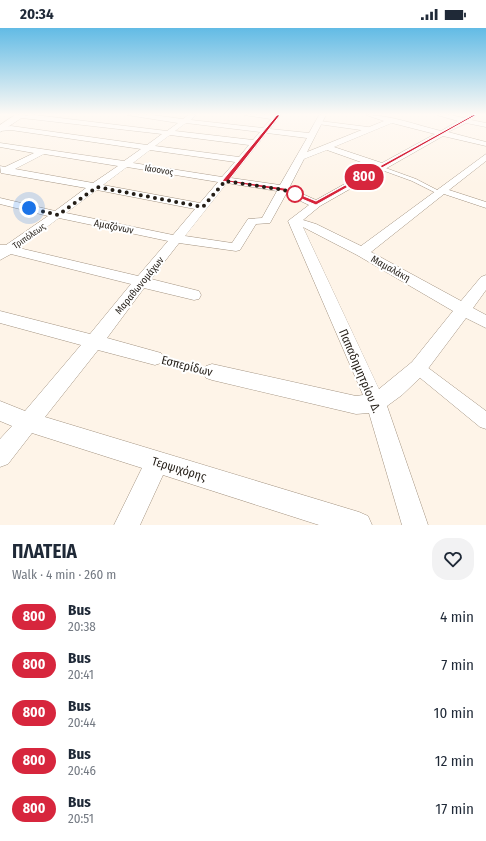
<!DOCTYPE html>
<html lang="en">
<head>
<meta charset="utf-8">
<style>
	:root { --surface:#fff; --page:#f2f2f3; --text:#1f2937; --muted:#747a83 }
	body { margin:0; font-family:"Fira Sans Condensed",sans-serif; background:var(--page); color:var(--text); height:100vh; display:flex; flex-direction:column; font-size:15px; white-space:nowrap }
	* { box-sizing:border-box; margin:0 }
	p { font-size:13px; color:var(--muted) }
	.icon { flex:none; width:22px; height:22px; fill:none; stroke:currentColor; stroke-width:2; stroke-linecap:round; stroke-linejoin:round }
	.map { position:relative; height:497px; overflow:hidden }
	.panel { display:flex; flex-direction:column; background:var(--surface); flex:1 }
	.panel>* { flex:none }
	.badge { padding:0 8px; border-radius:13px; font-size:14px; line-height:26px }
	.you { position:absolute; width:20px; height:20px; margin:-10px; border:3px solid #fff; border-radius:50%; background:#1a73e8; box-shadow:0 0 0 6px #1a73e833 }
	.map>.badge { position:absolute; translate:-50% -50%; box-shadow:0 0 0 2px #fff }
	.round { display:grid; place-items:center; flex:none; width:42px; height:42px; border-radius:16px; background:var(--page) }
	.head { display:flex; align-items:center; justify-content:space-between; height:68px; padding:0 12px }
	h1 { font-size:19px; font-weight:700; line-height:30px }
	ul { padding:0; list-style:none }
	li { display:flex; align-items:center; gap:12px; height:48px; padding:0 12px }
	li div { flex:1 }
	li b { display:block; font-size:15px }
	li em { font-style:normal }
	li .badge { min-width:44px; font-weight:700; text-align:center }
	.status { display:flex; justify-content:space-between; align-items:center; height:28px; padding:0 20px; background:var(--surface); direction:ltr }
	.status svg { height:11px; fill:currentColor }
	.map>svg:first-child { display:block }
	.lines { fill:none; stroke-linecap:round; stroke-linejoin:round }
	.service-casing { stroke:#a39381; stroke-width:1 }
	.pedestrian-casing { stroke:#a39381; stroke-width:1 }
	.minor-casing { stroke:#a39381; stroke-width:1 }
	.tertiary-casing { stroke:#a39381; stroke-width:1 }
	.path { stroke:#90887e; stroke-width:2.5; stroke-dasharray:1 3.5; stroke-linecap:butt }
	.service { fill:#fff; fill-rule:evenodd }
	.pedestrian { fill:#fff; fill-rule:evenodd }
	.minor { fill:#fff; fill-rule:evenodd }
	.tertiary { fill:#fff; fill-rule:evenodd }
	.line { fill:#d7263d; stroke:#fff }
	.walk { stroke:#241e17; stroke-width:4; stroke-dasharray:0 7.2 }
	.stop-dot { fill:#fff; stroke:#d7263d; stroke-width:2 }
	.labels { text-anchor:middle; stroke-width:4; stroke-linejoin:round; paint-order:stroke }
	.far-street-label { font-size:9px; fill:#241e17; stroke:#fff }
	.street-label { font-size:10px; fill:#241e17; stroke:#fff }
	.near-street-label { font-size:12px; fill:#241e17; stroke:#fff }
</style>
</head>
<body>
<div class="status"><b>20:34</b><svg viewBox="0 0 49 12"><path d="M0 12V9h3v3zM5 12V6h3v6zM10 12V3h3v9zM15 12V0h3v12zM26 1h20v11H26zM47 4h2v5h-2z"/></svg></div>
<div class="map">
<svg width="486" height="497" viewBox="0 0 486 497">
	<rect width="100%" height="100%" fill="#fef4e8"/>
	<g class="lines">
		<defs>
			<path id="service" d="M379,139h4l33,12 27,14 -5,1 -26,-13 -33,-12z"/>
			<path id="pedestrian" d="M320,93l48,6 3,2 -3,2 -50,-7 -1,-1z
				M418,334l5,2 63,47v18l-6,-2 -67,-55 -2,-4 2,-4z"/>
			<path id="minor" d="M35,87l132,16 11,-8 -51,-8h25l31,4 5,-4h8l-5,5 72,8 8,-9 -27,-4h37l-11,14 39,4 10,-18h7l-19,37 77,-31 -18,-6c25,0 50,10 75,16l17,-10 -21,-6h14l13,3 4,-3h9l-6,5 15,3v4l-20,-4 -18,9 38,10v4l-43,-10 -123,70 -17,14 13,4 45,22 125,-92v7l-37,29 37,12v6l-42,-14 -73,58 90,49 20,-24 5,-2v15l-13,18 13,7v13l-20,-10 -42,56 -22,21 -15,11 41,119h-26l-33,-112 -13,1 -144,-34 -6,-2 -3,-6 3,-6 6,-2 144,32 7,-1 -75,-174 21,-16 -23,-11 -16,29 -14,1 -16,26 -4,1 -57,-8 -28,36 48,12 2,4 -2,4 -5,1 -50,-12 -37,50 54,15 3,5 -3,5 -6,2 -57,-15 -53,67 314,95 9,4 4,9h-53l-156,-50 -23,50h-26l28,-57 -110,-35 -24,31 -8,3v-28l12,-13 -12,-5v-20l25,10 56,-66 -81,-22v-12l90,23 41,-50 -120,-30 -11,6v-15h6l42,-29 -48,-12v-6l55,13 31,-23 -85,-15 -1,-7 5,1 29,-14 -34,-6v-4l124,18 17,-12 -130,-19 -11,1v-4l11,-1 136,19 15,-11 -140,-16 -3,-2zM186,95l74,9 -7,8 -78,-9zM392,95l43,11 -53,29 -48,-16zM267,105l40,5 -27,47 -49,-7zM170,107l79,10 -10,12 -84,-11zM150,122l85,12 -13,15 -89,-14zM327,122l48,17 -59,33 -27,-12 15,-29zM44,126l74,12 -25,17 -78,-14zM127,139l91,15 -18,21 -97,-18zM227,155l50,8 -15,27 -14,1 -16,24 -47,-7zM97,162l98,19 -22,26 -107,-22zM59,190l109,23 -30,35 -119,-28zM303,199l54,28 96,56 -41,51 -33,27z"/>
			<path id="tertiary" d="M15,87h11l-26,17v-7z"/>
		</defs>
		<use href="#service" class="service-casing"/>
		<use href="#pedestrian" class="pedestrian-casing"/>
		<use href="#minor" class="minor-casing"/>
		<use href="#tertiary" class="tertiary-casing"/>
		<path class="path" d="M168,333l31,7"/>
		<use href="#service" class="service"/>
		<use href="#pedestrian" class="pedestrian"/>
		<use href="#minor" class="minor"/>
		<use href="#tertiary" class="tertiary"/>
	</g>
	<linearGradient id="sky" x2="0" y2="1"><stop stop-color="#62bbe5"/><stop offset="0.55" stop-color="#fffaf5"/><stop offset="1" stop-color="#fffaf5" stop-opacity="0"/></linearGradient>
	<rect width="486" height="157" fill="url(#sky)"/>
	<path class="line" d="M277,87h3l-51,65 55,8 32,13 157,-86h3l-160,90 -33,-14 -61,-10z"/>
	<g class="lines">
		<path class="walk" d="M29,180l29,7 39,-28 106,20 22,-26 59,9 11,4"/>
	</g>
	<circle class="stop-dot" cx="295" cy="166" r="8"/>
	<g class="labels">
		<g class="far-street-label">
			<text transform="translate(159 142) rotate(9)" y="3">Ιάσονος</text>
			<text transform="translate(29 208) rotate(-35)" y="3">Τριπόλεως</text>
		</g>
		<g class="street-label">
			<text transform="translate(114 198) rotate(11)" y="4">Αμαζόνων</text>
			<text transform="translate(391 240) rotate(29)" y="4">Μαμαλάκη</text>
			<text transform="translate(139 257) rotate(-51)" y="4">Μαραθωνομάχων</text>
		</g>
		<g class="near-street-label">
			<text transform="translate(187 338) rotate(14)" y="4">Εσπερίδων</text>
			<text transform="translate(360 343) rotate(67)" y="4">Παπαδημητρίου Δ.</text>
			<text transform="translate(179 441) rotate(17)" y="4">Τερψιχόρης</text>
		</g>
	</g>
</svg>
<div class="you" style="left:29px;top:180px"></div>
<b class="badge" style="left:364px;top:149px;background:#d7263d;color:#fff">800</b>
</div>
<section class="panel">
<div class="head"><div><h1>ΠΛΑΤΕΙΑ</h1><p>Walk · 4 min · 260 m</p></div><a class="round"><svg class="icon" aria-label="heart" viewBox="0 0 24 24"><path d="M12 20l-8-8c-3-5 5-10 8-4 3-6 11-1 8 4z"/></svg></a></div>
<ul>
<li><span class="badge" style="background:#d7263d;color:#fff">800</span><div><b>Bus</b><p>20:38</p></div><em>4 min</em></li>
<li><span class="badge" style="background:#d7263d;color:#fff">800</span><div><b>Bus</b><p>20:41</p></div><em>7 min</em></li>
<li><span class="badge" style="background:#d7263d;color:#fff">800</span><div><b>Bus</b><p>20:44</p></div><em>10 min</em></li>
<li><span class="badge" style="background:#d7263d;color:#fff">800</span><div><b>Bus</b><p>20:46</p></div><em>12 min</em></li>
<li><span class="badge" style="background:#d7263d;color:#fff">800</span><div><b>Bus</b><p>20:51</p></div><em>17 min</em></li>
</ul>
</section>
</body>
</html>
